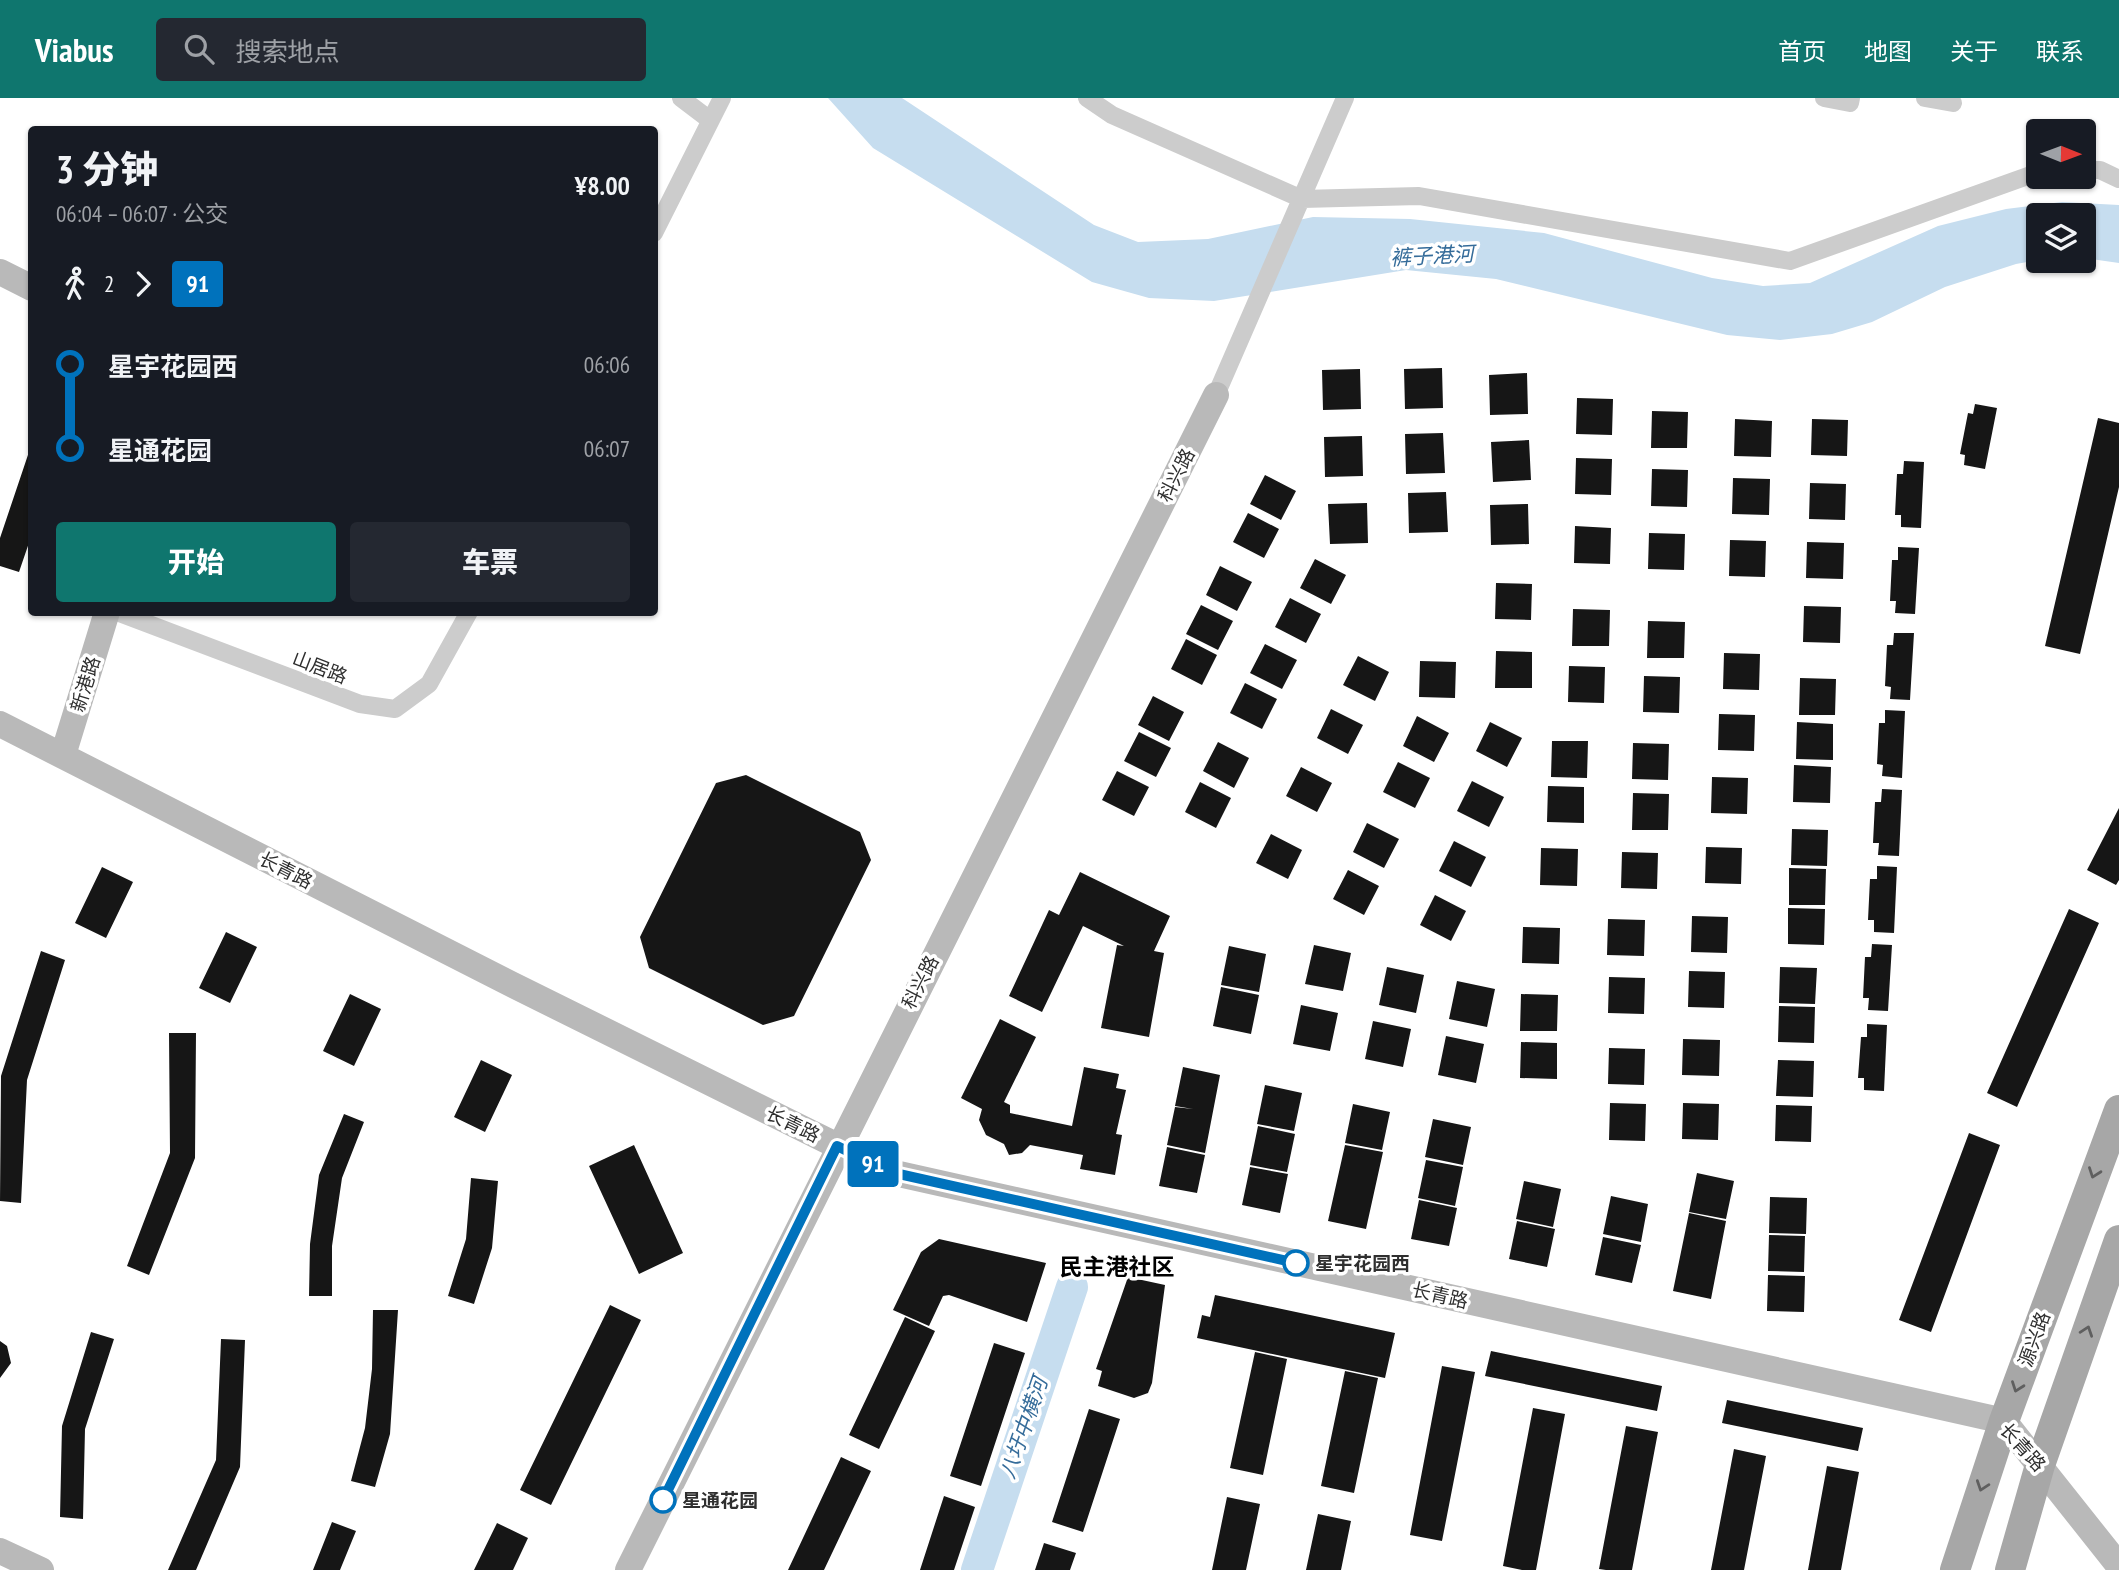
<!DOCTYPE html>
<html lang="zh">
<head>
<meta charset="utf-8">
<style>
	:root { --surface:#171b24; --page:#242831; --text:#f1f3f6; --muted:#9ea1a6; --accent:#0f766e }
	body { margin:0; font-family:"PT Sans Narrow","Noto Sans SC",sans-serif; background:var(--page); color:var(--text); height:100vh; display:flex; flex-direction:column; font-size:26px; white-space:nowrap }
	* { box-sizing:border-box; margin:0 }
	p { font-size:23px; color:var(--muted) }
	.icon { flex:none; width:38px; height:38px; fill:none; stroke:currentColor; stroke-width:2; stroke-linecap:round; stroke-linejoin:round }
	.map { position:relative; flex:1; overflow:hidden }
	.drawer { position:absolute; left:28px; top:28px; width:630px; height:490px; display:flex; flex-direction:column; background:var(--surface); border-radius:7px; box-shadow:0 2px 5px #0004 }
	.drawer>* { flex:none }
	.badge { padding:0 14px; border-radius:5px; font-size:24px; line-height:46px }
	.needle { width:46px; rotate:91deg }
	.tools { position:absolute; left:2026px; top:21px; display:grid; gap:14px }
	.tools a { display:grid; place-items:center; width:70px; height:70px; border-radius:7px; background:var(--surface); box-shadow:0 2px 5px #0004; font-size:35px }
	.map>.badge { position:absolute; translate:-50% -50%; box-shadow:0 0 0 4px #fff }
	.legs { display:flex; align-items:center; gap:10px; height:77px; padding:0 28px; font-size:23px }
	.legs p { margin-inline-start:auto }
	.overview { display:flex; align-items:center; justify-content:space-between; height:119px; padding:0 28px }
	h1 { font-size:38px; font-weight:800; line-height:52px }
	.action { display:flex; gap:14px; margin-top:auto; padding:14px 28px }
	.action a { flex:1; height:80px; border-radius:7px; background:var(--accent); color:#fff; font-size:28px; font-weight:800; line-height:80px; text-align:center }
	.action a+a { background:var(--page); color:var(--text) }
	ul { padding:0 28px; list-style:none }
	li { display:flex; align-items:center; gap:24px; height:84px; font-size:26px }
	li i { display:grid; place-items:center; width:10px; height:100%; margin:0 9px; background:currentColor }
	li i::after { content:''; width:18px; height:18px; margin:-9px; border:5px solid; border-radius:50%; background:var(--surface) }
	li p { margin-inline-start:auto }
	li:first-child i { background:linear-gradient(#0000 50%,currentColor 0) }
	li:last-child i { background:linear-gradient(currentColor 50%,#0000 0) }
	header { display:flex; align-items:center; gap:42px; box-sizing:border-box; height:98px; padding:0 35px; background:var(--accent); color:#fff }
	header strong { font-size:33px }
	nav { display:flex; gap:38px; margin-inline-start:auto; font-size:24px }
	.search { width:490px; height:63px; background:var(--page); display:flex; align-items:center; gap:18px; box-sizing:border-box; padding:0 24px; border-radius:7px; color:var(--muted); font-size:26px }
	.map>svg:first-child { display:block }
	.water { fill:#c6ddef }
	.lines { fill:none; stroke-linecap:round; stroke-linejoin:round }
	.river { stroke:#c6ddef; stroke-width:32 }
	.building { fill:#161616 }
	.street { stroke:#ccc; stroke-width:18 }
	.secondary { stroke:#b9b9b9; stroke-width:26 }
	.primary { stroke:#a7a7a7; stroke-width:30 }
	.oneway { stroke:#5f5f5f }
	.line-1-casing { stroke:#fff; stroke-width:16 }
	.line-1 { stroke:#0072bc; stroke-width:10 }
	.stop-1-dot { fill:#fff; stroke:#0072bc; stroke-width:3.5 }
	.labels { text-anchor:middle; stroke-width:7; stroke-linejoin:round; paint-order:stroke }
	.street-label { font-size:19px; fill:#2f2f2f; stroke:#fff }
	.stop-label { font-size:19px; font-weight:bold; fill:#2f2f2f; stroke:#fff; text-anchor:start }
	.water-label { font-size:21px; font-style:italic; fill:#356c9a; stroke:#fff }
	.quarter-label { font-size:23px; font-weight:bold; fill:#000; stroke:#fff }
</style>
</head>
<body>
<header>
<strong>Viabus</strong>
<div class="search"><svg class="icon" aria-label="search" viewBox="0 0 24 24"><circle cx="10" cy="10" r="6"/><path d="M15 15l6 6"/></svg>搜索地点</div>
<nav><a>首页</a><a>地图</a><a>关于</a><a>联系</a></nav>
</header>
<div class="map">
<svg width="2119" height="1472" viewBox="0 0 2119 1472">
	<rect width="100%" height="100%" fill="#fff"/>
	<path class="water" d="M828,0h74l192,127 44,17 70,-3 105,-22 97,2 134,14 168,45 51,8 47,-3 128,-57 68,-17 56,-7 57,3v58l-35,-5v-43h-45v45l-23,4 -71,23 -73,35 -40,12 -52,6 -53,-5 -231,-56 -90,-9 -192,31 -65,-3 -57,-16 -219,-134z"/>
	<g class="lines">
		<path class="river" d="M977,1472l95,-283"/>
	</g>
	<path class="building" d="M1442,270l1,40 -38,1 -1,-40z
		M1360,271l1,40 -38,1 -1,-40z
		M1527,275l1,41 -38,1 -1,-40z
		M1577,300l36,1 -1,36 -36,-1z
		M1975,306l22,4 -12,61 -21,-4 1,-10 -5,-1 8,-41 5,1z
		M1652,313l36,1 -1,36h-36z
		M2098,320l21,5v64l-39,167 -35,-8z
		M1735,321l37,2 -1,36 -37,-1z
		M1812,321l36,1 -1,36 -36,-1z
		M1443,335l2,40 -39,1 -1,-40z
		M1362,338l1,40 -38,1 -1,-40z
		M1529,342l2,40 -38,2 -2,-40z
		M32,345v91l-13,38 -19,-6v-28z
		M1576,360l36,1 -1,36 -36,-1z
		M1904,363l20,1 -3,66 -20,-1v-12h-6l2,-41h6z
		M1652,371l36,1 -1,37 -36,-1z
		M1265,377l31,16 -15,29 -31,-16z
		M1733,380l37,1 -1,36 -37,-1z
		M1810,385l36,1 -1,36 -36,-1z
		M1446,394l2,40 -39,1 -1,-40z
		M1367,405l1,40 -38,1 -2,-40z
		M1528,406l1,40 -38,1 -1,-40z
		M1248,415l31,16 -15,29 -31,-16z
		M1575,428l36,2 -1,36 -36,-1z
		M1649,435l36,1 -1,36 -36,-1z
		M1730,442l36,1 -1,36 -36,-1z
		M1807,444l37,1 -1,36 -37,-1z
		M1898,449l21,1 -4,66 -20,-1 1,-12h-6l2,-41h6z
		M1315,461l31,16 -15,29 -31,-16z
		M1220,468l32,16 -15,29 -31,-16z
		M1496,485l36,1 -1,36 -36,-1z
		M1290,500l31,16 -15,29 -31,-16z
		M1201,507l32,16 -15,29 -32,-16z
		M1804,508l37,1 -1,36 -37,-1z
		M1573,511l37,1 -1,36h-37z
		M1648,523l37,1 -1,36h-37z
		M1894,535h20l-4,67 -20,-1 1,-12 -6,-1 2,-41h6z
		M1186,541l31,16 -15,30 -31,-16z
		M1265,546l32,16 -15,29 -32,-16z
		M1496,553l36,1v36h-37z
		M1724,555l36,1 -1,36 -36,-1z
		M1358,558l31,16 -14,29 -32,-16z
		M1420,563l36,1 -1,36 -36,-1z
		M1569,568l36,1 -1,36 -36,-1z
		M1644,578l36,1 -1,36 -36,-1z
		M1800,580l36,1 -1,36h-36z
		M1245,585l32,16 -15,30 -32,-16z
		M1153,598l31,16 -15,29 -31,-16z
		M1331,611l32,16 -15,29 -31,-16z
		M1885,612l20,1 -3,67 -20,-2 1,-11 -6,-1 2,-41h6z
		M1719,616l36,1 -1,36 -36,-1z
		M1417,618l32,17 -15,29 -31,-16z
		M1490,624l32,16 -15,29 -31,-16z
		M1797,624l36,2v36l-37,-1z
		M1139,634l32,16 -15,29 -32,-16z
		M1552,643h36l-1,37 -36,-1z
		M1218,644l31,16 -15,30 -31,-17z
		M1633,645l36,1 -1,36 -36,-1z
		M1398,664l32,16 -15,30 -32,-16z
		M1794,667l37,2 -1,36 -37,-1z
		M1301,669l31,16 -15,29 -31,-16z
		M1117,673l32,16 -15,29 -32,-16z
		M746,677l114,57 11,28 -77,156 -31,9 -114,-57 -9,-31 76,-154z
		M1712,679l36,1 -1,36 -36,-1z
		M1472,683l32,16 -15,30 -32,-16z
		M1200,684l31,16 -15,30 -31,-16z
		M1548,688l36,1v36l-37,-1z
		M1882,691l20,1 -3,66 -21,-1 1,-12h-6l2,-41h6z
		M1633,695l36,1 -1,36h-36z
		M2119,710v72l-3,5 -29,-15z
		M1367,725l32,16 -15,29 -31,-16z
		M1792,731l36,1 -1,36 -36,-1z
		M1271,736l31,16 -14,29 -32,-16z
		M1454,743l32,16 -15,30 -32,-16z
		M1706,749l36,1 -1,36 -36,-1z
		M1541,750l37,1 -1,37 -37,-1z
		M1622,754l36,1 -1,36 -36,-1z
		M1877,768l20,1 -3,66 -20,-1v-12h-6l2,-41h7z
		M102,769l31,15 -27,56 -31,-15z
		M1789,770l37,1 -1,36h-36z
		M1348,772l31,16 -15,29 -31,-16z
		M1080,774l90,44 -16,35 10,2 -15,84 -48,-9 16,-83 7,1 -41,-20 -41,86 -33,-16 40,-86 10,5z
		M1435,797l31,16 -15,30 -31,-16z
		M1788,810l37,1 -1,36 -36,-1z
		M2069,811l30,14 -82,184 -30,-14z
		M1692,818l36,1 -1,36 -36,-1z
		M1608,821l37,1 -1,36 -37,-1z
		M1523,829l37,1 -1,36 -37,-1z
		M226,834l31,15 -27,56 -31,-15z
		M1872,846l20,1 -4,66 -20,-1 1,-12h-6l2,-41h6z
		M1314,847l37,8 -8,38 -38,-7z
		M1229,848l37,8 -7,38 -38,-7z
		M41,853l24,9 -38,120 -6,123 -21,-2 1,-125z
		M1387,869l37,8 -8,38 -37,-8z
		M1780,869l37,1 -2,36 -36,-1z
		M1689,873l36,1 -1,36 -36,-1z
		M1609,879l36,1 -1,36 -36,-1z
		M1457,883l38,8 -8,38 -38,-8z
		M1221,889l38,8 -8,39 -38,-8z
		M350,896l31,15 -27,57 -31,-15z
		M1521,896l37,1 -1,36h-37z
		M1301,907l37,8 -8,38 -37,-7z
		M1779,908l36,1 -1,36 -36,-1z
		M1000,921l36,18 -32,65 6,3v8l62,13 12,-59 35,7 -3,14 10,2 -10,44 6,1 -7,40 -35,-6 3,-14 -53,-10 -8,8 -13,2 -5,-11 -18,-9 -7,-15 3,-11 -21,-11z
		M1373,923l38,8 -8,38 -38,-8z
		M1867,926l20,1 -3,66 -20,-1v-12h-6l3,-41h6z
		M169,935h27l-1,125 -46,117 -22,-9 43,-113z
		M1446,938l38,8 -8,39 -38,-8z
		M1683,941l37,1 -1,36 -37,-1z
		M1521,944l36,1v36l-37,-1z
		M1609,950l36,1 -1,36 -36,-1z
		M481,962l31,15 -27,57 -31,-15z
		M1778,962l36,1 -1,36 -37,-1z
		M1183,969l37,8 -15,78 -38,-8 8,-38 18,2 -18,-3z
		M1265,987l37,8 -8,38 -37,-7z
		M1610,1005l36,1 -1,37 -36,-1z
		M1683,1005l36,1 -1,36 -36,-1z
		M1353,1006l37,8 -8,38 -37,-7z
		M1776,1007l36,1 -1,36 -36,-1z
		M344,1016l20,8 -22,56 -10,68v50h-23l1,-52 9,-69z
		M1433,1021l38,8 -8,38 -38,-8z
		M1258,1028l37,8 -8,38 -37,-7z
		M1969,1035l31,12 -69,187 -32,-12z
		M634,1047l49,108 -44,21 -50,-108z
		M1345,1047l38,7 -17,77 -38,-8z
		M1167,1049l38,8 -8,38 -38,-7z
		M1426,1062l37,7 -8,39 -37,-8z
		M1250,1069l38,7 -8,39 -38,-8z
		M1697,1075l37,8 -8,38 -37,-7z
		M471,1080l27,3 -6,67 -18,56 -26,-8 18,-57z
		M1524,1083l37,8 -8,38 -37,-8z
		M1611,1098l37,8 -7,38 -38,-8z
		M1770,1099l37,1 -1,36 -37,-1z
		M1419,1102l38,8 -8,38 -38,-7z
		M1689,1115l37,8 -15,78 -38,-8z
		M1517,1123l38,8 -8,38 -38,-8z
		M1769,1137l36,1 -1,36 -36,-1z
		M1603,1139l38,8 -9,38 -37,-8z
		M939,1141l107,24 -19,59 -78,-27 -6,1 -14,30 -36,-16 28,-58z
		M1768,1177l37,1 -1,36 -37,-1z
		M1128,1179l37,8 -13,98 -4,10 -14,5 -36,-12 4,-15 -6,-2z
		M1215,1197l180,38 -10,45 -188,-40 5,-23 8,2z
		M610,1207l31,15 -90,185 -31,-15z
		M373,1212h25l-8,124 -15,53 -24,-6 14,-53 7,-59z
		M905,1219l30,14 -56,118 -30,-14z
		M91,1234l23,7 -29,90 -2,90 -23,-2 2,-91z
		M221,1241l24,1 -5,127 -44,103h-28l48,-110z
		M0,1243l7,5 4,17 -11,15z
		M994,1245l31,10 -44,133 -31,-10z
		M1491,1253l171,35 -5,25 -172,-35z
		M1255,1254l32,7 -24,116 -33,-7z
		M1442,1268l33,6 -33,169 -32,-6z
		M1345,1273l33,7 -24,115 -33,-7z
		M1727,1302l136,28 -5,23 -136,-28z
		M1533,1310l32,6 -29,156h-14l-19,-4z
		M1089,1311l31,10 -37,113 -31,-10z
		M1626,1328l32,6 -26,138h-26l-7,-1z
		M1734,1351l32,7 -22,114h-33z
		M841,1359l30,14 -47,99h-36z
		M1827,1368l32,6 -18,98h-33z
		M944,1398l31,11 -21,63h-34z
		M1227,1399l33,7 -14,66h-34z
		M1318,1416l33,7 -10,49h-35z
		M332,1424l24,9 -16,39h-27z
		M497,1425l31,15 -15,32h-39z
		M1044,1445l32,10 -6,17h-35z"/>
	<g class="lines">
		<path class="street" d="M681,0l29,22
			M1087,0l25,17 190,84 117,-3 371,65 249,-89
			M1824,0l26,5 1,-5
			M1925,0l28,5
			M2084,72h16l19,9
			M654,135l68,-135
			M1216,297l129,-297
			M117,514l243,92 35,5 34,-25 40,-72"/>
		<path class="secondary" d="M0,174l32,16
			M0,626l511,260 379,188 1114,249 115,145
			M63,657l44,-143
			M0,1453l41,19
			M628,1472l588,-1175"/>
		<path class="primary" d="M1955,1472l49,-149 115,-311
			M2010,1472l30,-105 79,-225"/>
	</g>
	<defs><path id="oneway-chevron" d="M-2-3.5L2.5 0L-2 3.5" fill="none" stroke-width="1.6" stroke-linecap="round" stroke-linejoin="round" transform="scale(1.75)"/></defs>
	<g class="oneway">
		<use href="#oneway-chevron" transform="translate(2094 1075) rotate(110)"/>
		<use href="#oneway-chevron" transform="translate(2087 1233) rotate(-71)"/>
		<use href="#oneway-chevron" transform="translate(2017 1289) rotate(110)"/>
		<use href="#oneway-chevron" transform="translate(1982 1388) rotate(109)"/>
	</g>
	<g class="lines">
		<defs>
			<path id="line-1" d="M663,1402l174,-354 53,26 406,91"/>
		</defs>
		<use href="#line-1" class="line-1-casing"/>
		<use href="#line-1" class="line-1"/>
	</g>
	<g class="stop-1-dot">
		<circle cx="1296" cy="1165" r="12"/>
		<circle cx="663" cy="1402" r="12"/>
	</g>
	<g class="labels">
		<g class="street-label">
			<text transform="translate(1176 377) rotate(-63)" y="7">科兴路</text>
			<text transform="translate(320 569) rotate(21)" y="7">山居路</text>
			<text transform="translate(85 586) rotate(-73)" y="7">新港路</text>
			<text transform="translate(286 772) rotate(27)" y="7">长青路</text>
			<text transform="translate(920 884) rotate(-63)" y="7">科兴路</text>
			<text transform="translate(793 1026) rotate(26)" y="7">长青路</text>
			<text transform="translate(1440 1197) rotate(13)" y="7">长青路</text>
			<text transform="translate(2034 1241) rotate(-70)" y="7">源兴路</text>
			<text transform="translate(2023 1349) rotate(48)" y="7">长青路</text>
		</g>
		<g class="stop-label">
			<text x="1315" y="1172">星宇花园西</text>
			<text x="682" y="1409">星通花园</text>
		</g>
		<g class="water-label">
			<text transform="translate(1432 158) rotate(-3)" y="7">裤子港河</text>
			<text transform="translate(1024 1330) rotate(-71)" y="7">八圩中横河</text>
		</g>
		<g class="quarter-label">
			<text x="1117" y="1177">民主港社区</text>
		</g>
	</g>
</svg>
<div class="tools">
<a><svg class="needle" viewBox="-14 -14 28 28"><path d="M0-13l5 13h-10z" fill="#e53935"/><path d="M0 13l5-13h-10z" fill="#9ea1a6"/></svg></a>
<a><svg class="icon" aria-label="layers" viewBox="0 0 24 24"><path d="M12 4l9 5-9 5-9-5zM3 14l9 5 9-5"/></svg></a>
</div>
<b class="badge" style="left:873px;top:1066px;background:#0072bc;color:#fff">91</b>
<section class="drawer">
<div class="overview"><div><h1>3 分钟</h1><p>06:04 – 06:07 · 公交</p></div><b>¥8.00</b></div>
<div class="legs"><svg class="icon" aria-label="walk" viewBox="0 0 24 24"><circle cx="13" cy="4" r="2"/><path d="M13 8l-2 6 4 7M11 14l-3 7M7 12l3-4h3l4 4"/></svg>2<svg class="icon" aria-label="forward" viewBox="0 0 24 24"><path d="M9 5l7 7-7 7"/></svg><b class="badge" style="background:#0072bc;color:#fff">91</b></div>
<ul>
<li><i style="color:#0072bc"></i><b>星宇花园西</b><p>06:06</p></li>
<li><i style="color:#0072bc"></i><b>星通花园</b><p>06:07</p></li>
</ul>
<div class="action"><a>开始</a><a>车票</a></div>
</section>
</div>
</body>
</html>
